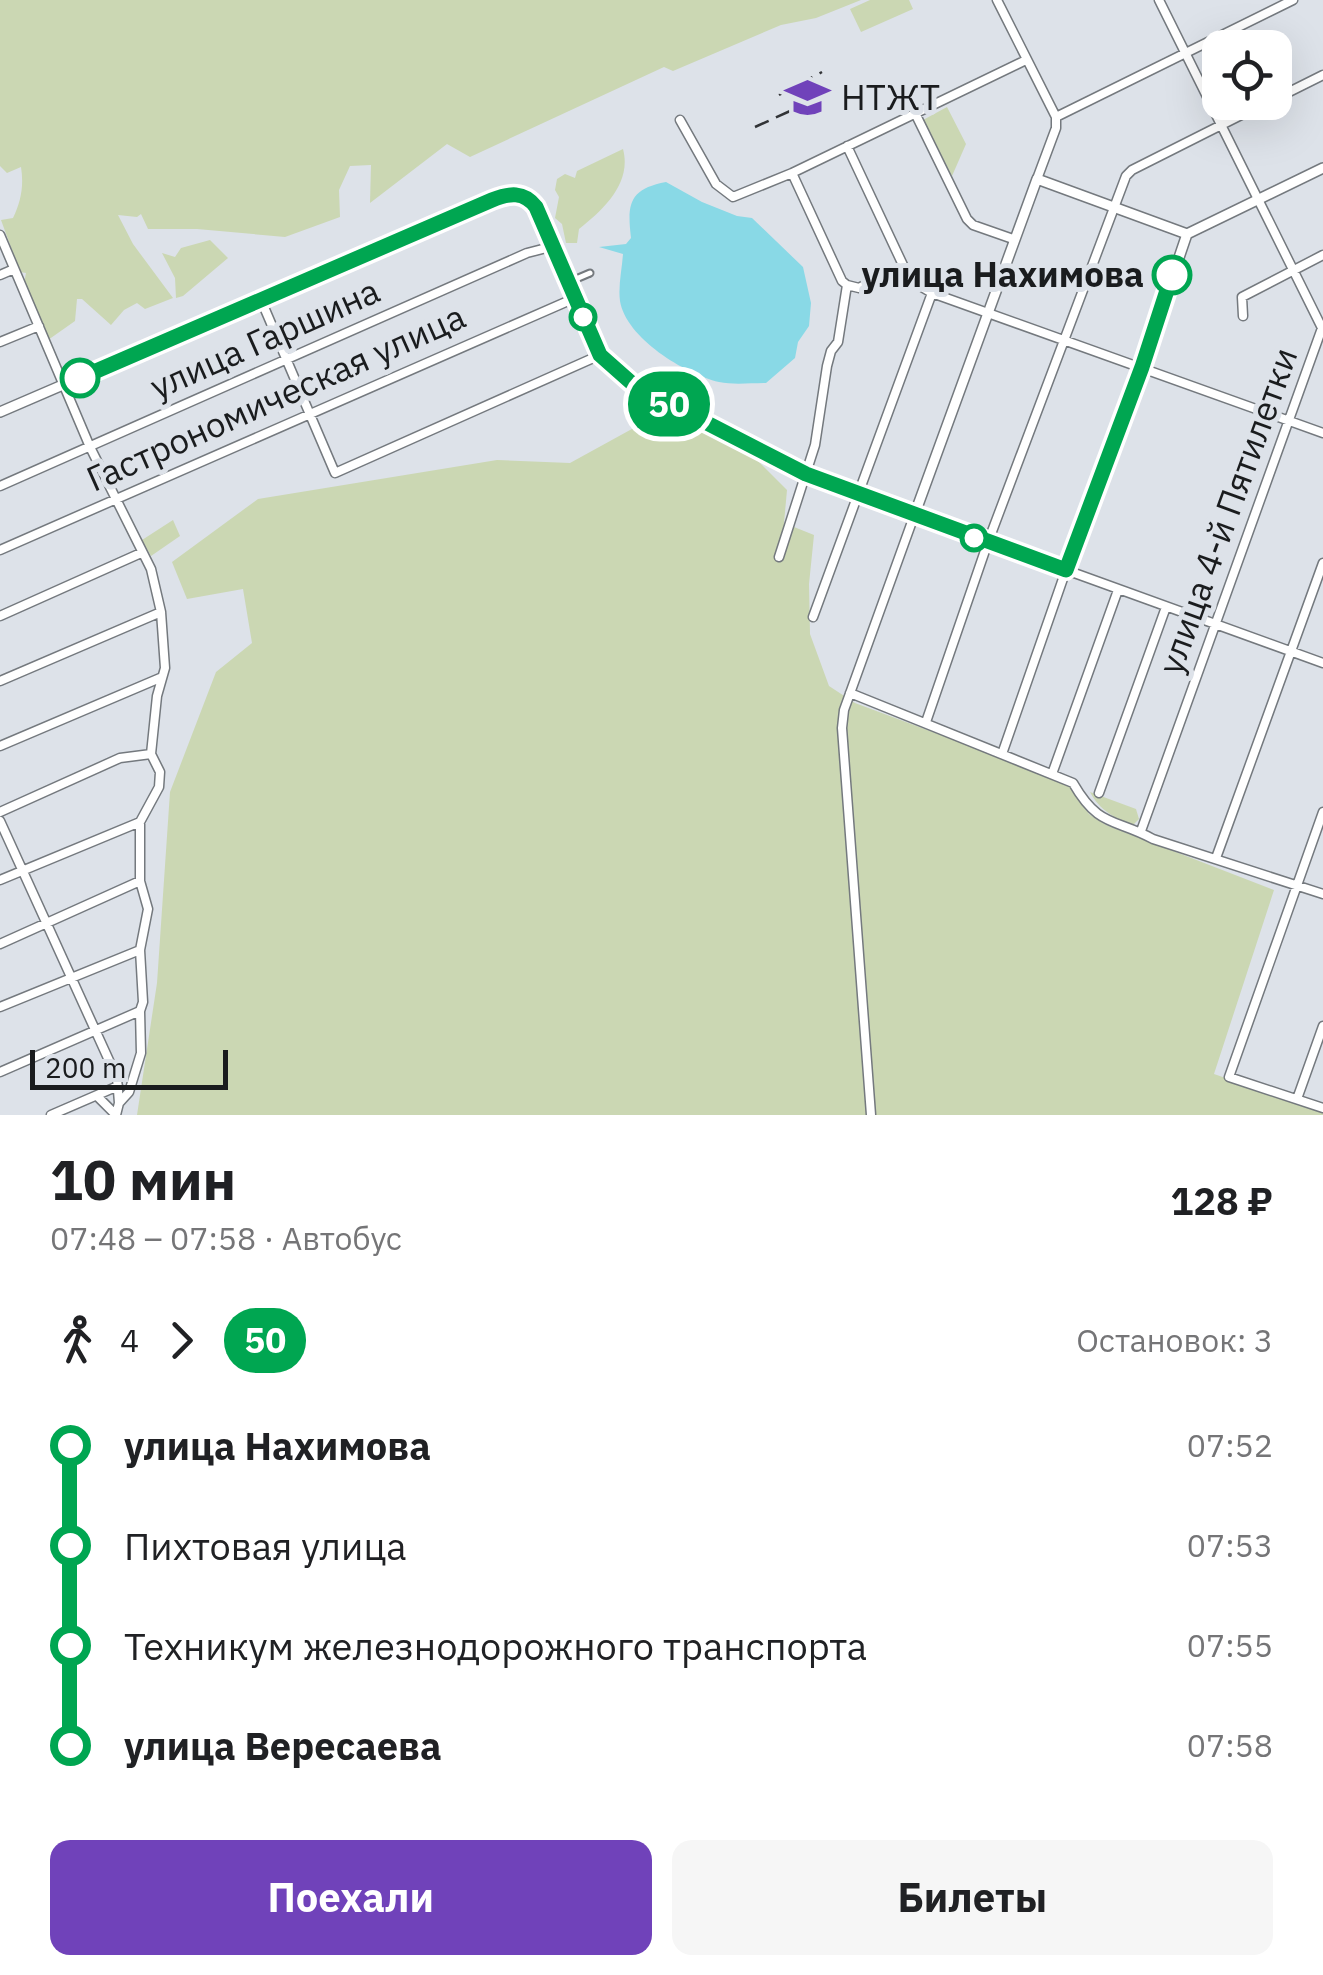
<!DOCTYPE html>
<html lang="ru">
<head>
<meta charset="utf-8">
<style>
	:root { --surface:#fff; --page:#f6f6f6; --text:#202124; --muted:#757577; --accent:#7042ba }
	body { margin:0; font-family:"IBM Plex Sans",sans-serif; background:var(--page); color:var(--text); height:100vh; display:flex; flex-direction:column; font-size:38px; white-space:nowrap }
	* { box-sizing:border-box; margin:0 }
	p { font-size:32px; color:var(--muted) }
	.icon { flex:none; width:55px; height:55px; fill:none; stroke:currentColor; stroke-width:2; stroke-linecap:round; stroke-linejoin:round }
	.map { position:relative; height:1115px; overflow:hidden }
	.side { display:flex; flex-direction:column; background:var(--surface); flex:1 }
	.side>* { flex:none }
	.badge { padding:0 20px; border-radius:32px; font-size:35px; line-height:65px }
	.tools { position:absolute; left:1202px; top:30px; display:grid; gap:20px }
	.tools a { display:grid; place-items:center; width:90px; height:90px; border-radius:20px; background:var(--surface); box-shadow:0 10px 40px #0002; font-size:50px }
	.scale { position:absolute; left:30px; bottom:25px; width:198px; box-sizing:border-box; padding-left:10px; border:5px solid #1a1c1e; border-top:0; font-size:28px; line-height:35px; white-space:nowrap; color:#1a1c1e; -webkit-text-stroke:8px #dde2e9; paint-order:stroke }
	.map>.badge { position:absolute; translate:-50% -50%; box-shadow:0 0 0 5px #fff }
	.legs { display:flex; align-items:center; gap:15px; height:110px; padding:0 50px; font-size:32px }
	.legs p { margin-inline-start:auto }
	.headline { display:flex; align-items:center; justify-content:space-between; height:170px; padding:0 50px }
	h1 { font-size:55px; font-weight:700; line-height:75px }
	.primary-button { display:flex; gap:20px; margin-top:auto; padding:20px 50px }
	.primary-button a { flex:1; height:115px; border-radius:20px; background:var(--accent); color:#fff; font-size:40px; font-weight:700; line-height:115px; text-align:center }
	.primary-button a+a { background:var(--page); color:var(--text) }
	ul { padding:0 50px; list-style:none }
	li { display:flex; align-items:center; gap:35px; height:100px; font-size:38px }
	li i { display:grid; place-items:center; width:15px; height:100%; margin:0 12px; background:currentColor }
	li i::after { content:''; width:25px; height:25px; margin:-12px; border:8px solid; border-radius:50%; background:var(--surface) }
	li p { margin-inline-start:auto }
	li:first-child i { background:linear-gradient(#0000 50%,currentColor 0) }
	li:last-child i { background:linear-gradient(currentColor 50%,#0000 0) }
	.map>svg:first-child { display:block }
	.green { fill:#cbd7b3 }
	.water { fill:#89d9e6 }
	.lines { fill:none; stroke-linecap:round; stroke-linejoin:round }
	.pedestrian-casing { stroke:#74797e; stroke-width:9 }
	.minor-casing { stroke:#74797e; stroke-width:11 }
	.tertiary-casing { stroke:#74797e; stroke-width:12 }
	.pedestrian { stroke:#fff; stroke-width:5 }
	.minor { stroke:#fff; stroke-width:8 }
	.tertiary { stroke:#fff; stroke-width:9 }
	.rail { stroke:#323437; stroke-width:2.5; stroke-dasharray:15 8; stroke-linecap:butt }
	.line-1-casing { stroke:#fff; stroke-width:22 }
	.line-1 { stroke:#00a651; stroke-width:15 }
	.stop-1-dot { fill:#fff; stroke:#00a651; stroke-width:5 }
	.labels { text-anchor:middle; stroke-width:10; stroke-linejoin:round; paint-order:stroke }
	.poi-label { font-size:35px; fill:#1a1c1e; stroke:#dde2e9; text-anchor:start }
	.stop-label { font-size:35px; font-weight:bold; fill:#1a1c1e; stroke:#dde2e9; text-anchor:end }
	.street-label { font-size:35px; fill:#1a1c1e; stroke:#dde2e9 }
</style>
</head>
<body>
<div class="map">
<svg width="1323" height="1115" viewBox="0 0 1323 1115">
	<rect width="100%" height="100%" fill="#dde2e9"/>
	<path class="green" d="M0,0h861l-45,18 -35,7 -108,46 -9,-4 -194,90 -23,-13 -77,59 1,-38 -21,1 -11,24 1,27 -55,20 -88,-8h-49l-7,-15 -4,3 -19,-2 15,29 40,54 -28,11 -8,-6 -13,7 -13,15 -29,-26h-5l-2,22 -27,19 -24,-57 2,-10 -6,-1 -19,-52 12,-2c8,-17 11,-32 8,-51l-14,6 -7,-7z
		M870,0h39l4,9 -52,23 -11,-23z
		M947,107l19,37 -14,32 -29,-56z
		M623,149c9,34 -19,60 -44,80l-2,14h-11l-4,-19 -7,-6 4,-21 -4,-7 2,-11 8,-5 10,4 2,-7z
		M210,240l18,18 -45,38 -7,2 -1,-20 -13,-25 13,4 6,-9z
		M661,413l85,36 41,41 -3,33 30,12 -5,49 1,50 19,52 26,17 142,53 73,31 19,27 17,11 168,65 -60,184 109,38v3h-1186l20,-132 13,-191 46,-120 36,-29 -9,-54 -56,10 -15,-37 86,-63 239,-39 73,3z
		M173,520l7,16 -29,20 -9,-16z
		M1090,792l46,17 3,10 -7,7c-18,-9 -32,-15 -42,-34z"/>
	<path class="water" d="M666,182l36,20 35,14 15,2 51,49 8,36 -2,23 -11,16 -3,16 -29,25c-15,0 -33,2 -47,-1 -34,-8 -93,-44 -99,-81 -2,-15 2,-32 3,-47l-24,-7 27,-3 5,-6c-4,-34 -2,-49 35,-56z"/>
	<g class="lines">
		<defs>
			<path id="pedestrian" d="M569,282l21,-9"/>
			<path id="minor" d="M997,0l59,117
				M1275,99l48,-24
				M915,113l52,106 6,6 40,14
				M680,120l36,64 17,13 59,-24 234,-113
				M847,146l63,134 22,13 391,140
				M1037,179l19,-51v-11l237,-117
				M0,235l90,212 61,122 10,43 4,56 -8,28 -6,58 9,18 -1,15 -19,35v59l8,28 -8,41 3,52 -3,9 1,42 -12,39 -10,11 -3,12 -19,-19
				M0,275l14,-6
				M847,285l12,3c18,-11 30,-10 51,-8
				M261,300l74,173 265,-118
				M1243,316l-1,-19 81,-42
				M0,342l39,-16
				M0,486l527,-233 27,-7
				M0,550l575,-252
				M779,557l36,-112 12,-79 4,-15 7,-9 9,-57 -5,-4 -50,-108
				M0,616l141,-63
				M813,617l119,-324
				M0,681l161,-69
				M850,693l223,90c26,45 41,35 80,56l170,55
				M926,722l62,-180 138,-366 6,-6 135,-68
				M0,746l160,-68
				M1002,754l64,-184 257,93
				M1052,774l66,-184
				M1099,793l67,-186
				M0,812l120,-54 31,-4
				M1323,812l-94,265 94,31
				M0,821l117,257 2,25
				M1141,831l181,-503 -163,-328
				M1216,858l107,-295
				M0,880l140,-58
				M0,944l140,-63
				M0,1007l140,-57
				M0,1072l140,-61
				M1297,1099l26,-73
				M51,1115l67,-29
				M871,1115l-29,-387 2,-18 70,-194"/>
			<path id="tertiary" d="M0,412l492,-212c17,-7 31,-9 44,7l64,148 35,30 170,90 261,95 76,-203 45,-133 136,-66
				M914,516l123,-337 150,55"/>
		</defs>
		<use href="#pedestrian" class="pedestrian-casing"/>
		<use href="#minor" class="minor-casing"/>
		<use href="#tertiary" class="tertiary-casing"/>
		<use href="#pedestrian" class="pedestrian"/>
		<use href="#minor" class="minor"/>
		<use href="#tertiary" class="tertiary"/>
		<path class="rail" d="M779,95l43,-23
			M755,127l79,-36"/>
	</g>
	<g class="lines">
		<defs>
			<path id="line-1" d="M80,378l412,-178c17,-7 32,-9 44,7l64,148 35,31 171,88 260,96 76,-203 30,-92"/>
		</defs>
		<use href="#line-1" class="line-1-casing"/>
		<use href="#line-1" class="line-1"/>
	</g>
	<defs>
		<symbol id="university-bare" viewBox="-9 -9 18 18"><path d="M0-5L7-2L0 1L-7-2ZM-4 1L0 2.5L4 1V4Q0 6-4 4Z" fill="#7042ba" stroke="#dde2e9" stroke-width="2.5" paint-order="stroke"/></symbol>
	</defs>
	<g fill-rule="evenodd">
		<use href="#university-bare" x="776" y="66" width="63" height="63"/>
	</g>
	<g class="stop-1-dot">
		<circle cx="1172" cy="275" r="18"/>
		<circle cx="583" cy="317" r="12"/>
		<circle cx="80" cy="378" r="18"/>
		<circle cx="974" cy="538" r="12"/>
	</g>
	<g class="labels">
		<g class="poi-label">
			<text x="841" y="110">НТЖТ</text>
		</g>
		<g class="stop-label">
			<text x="1144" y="287">улица Нахимова</text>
		</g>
		<g class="street-label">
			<text transform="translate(265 339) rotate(-24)" y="12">улица Гаршина</text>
			<text transform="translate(276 398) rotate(-24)" y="12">Гастрономическая улица</text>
			<text transform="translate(1228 511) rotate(-70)" y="12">улица 4-й Пятилетки</text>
		</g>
	</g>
</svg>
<div class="tools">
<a><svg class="icon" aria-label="locate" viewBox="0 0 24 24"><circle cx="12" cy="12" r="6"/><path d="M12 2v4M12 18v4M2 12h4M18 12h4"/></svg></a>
</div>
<div class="scale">200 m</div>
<b class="badge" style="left:669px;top:404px;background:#00a651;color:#fff">50</b>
</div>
<section class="side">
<div class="headline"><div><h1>10 мин</h1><p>07:48 – 07:58 · Автобус</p></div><b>128 ₽</b></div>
<div class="legs"><svg class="icon" aria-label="walk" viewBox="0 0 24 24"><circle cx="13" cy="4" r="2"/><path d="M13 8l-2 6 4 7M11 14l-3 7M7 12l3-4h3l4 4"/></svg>4<svg class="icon" aria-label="forward" viewBox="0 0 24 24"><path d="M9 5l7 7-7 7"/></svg><b class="badge" style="background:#00a651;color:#fff">50</b><p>Остановок: 3</p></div>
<ul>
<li><i style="color:#00a651"></i><b>улица Нахимова</b><p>07:52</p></li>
<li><i style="color:#00a651"></i><span>Пихтовая улица</span><p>07:53</p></li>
<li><i style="color:#00a651"></i><span>Техникум железнодорожного транспорта</span><p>07:55</p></li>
<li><i style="color:#00a651"></i><b>улица Вересаева</b><p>07:58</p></li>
</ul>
<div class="primary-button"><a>Поехали</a><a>Билеты</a></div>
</section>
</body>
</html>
